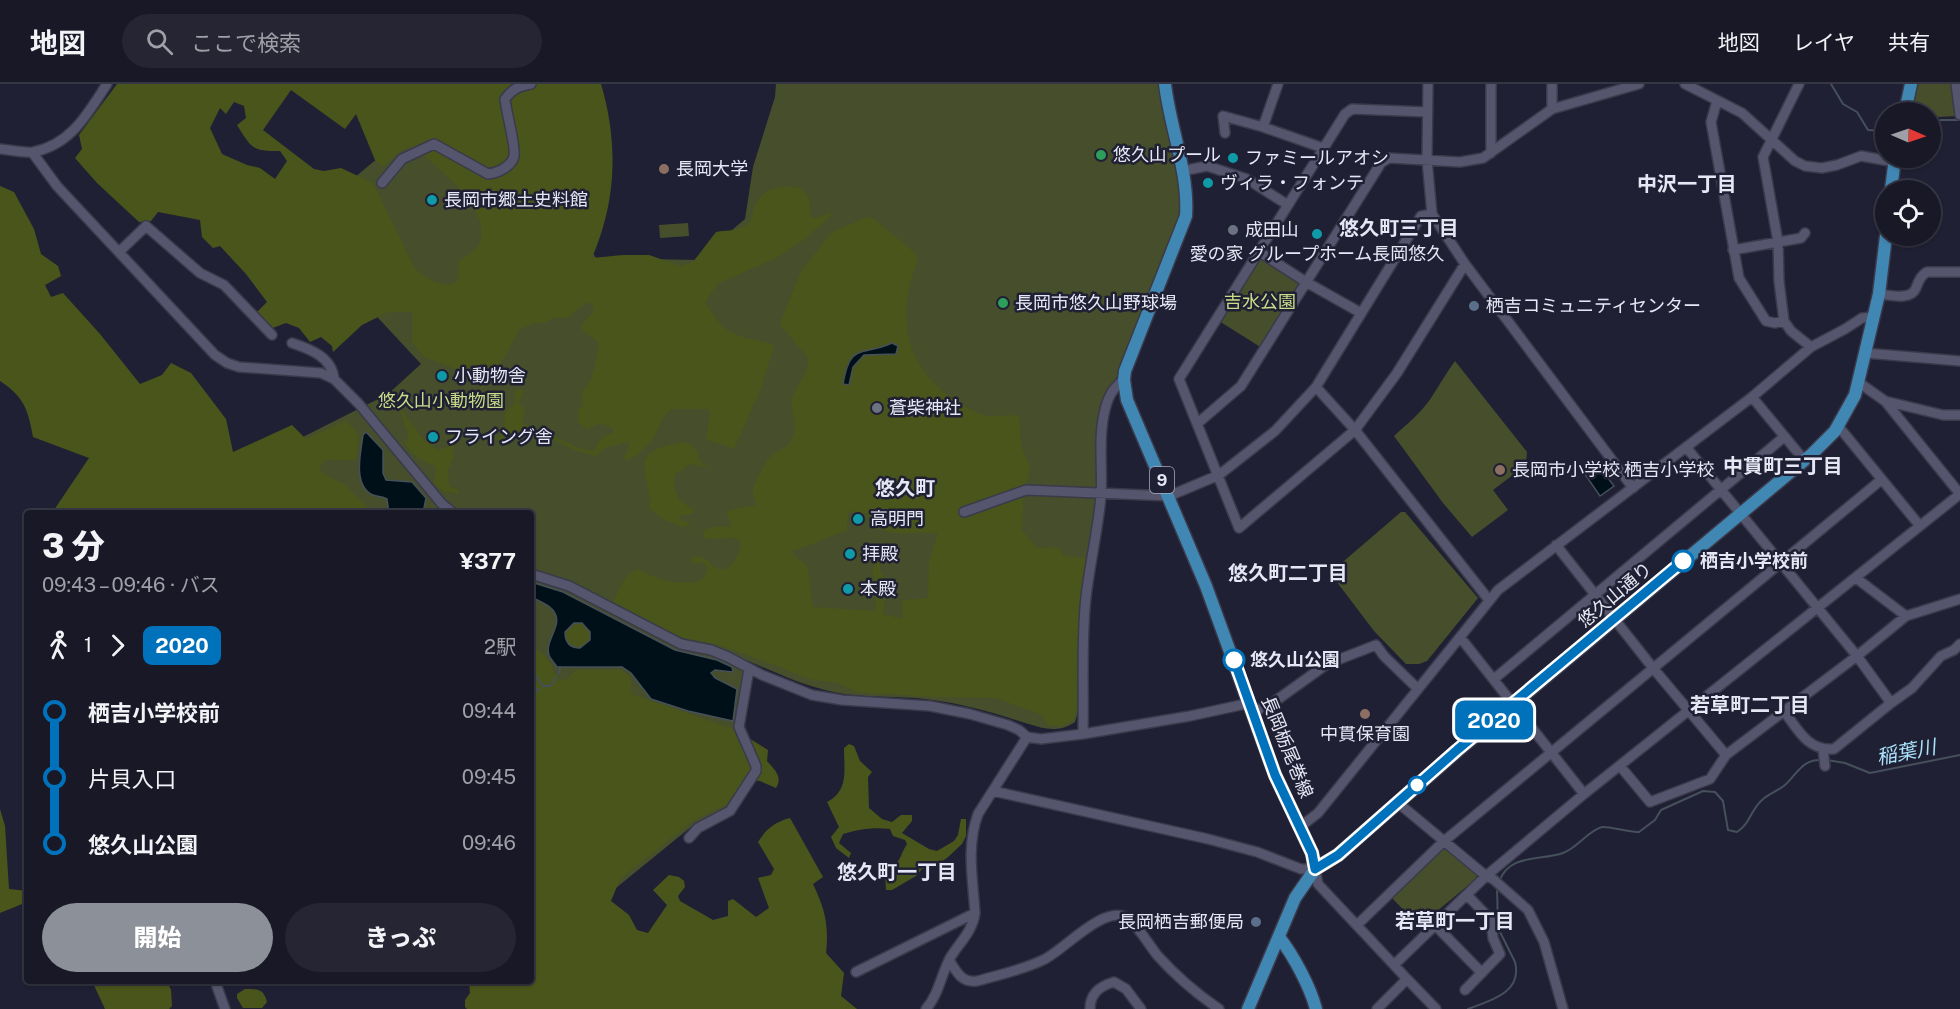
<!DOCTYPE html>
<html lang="ja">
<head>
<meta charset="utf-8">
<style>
	:root { --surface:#181827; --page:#252533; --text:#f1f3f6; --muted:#9fa0a7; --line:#363744; --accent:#8c9099 }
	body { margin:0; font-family:"Public Sans","Noto Sans JP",sans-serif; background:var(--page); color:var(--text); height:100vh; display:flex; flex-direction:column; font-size:22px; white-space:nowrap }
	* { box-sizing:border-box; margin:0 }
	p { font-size:20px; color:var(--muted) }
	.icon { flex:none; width:33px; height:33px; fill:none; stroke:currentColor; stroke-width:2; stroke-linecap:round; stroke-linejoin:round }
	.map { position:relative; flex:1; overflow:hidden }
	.side { position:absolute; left:24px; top:426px; width:510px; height:474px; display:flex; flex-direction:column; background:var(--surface); border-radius:6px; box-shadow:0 2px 4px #0004,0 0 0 2px var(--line) }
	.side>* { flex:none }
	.badge { padding:0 12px; border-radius:9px; font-size:21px; line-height:39px }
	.needle { width:39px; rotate:92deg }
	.tools { position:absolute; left:1875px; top:18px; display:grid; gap:12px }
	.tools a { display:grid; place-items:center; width:66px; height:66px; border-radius:50%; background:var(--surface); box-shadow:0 2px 4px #0004,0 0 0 2px var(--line); font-size:30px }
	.map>.badge { position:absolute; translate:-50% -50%; box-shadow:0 0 0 3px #fff }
	.legs { display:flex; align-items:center; gap:9px; height:66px; padding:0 18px; font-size:20px }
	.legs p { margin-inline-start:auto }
	.headline { display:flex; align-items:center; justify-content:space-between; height:102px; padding:0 18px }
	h1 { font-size:33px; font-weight:800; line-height:45px }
	.action { display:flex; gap:12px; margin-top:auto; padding:12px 18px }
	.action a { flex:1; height:69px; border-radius:36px; background:var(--accent); color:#fff; font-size:24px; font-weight:800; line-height:69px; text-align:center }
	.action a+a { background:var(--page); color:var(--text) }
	ul { padding:0 18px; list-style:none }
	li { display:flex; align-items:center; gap:21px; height:66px; font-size:22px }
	li i { display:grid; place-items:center; width:9px; height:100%; margin:0 8px; background:currentColor }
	li i::after { content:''; width:15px; height:15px; margin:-8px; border:4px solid; border-radius:50%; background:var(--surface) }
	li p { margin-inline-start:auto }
	li:first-child i { background:linear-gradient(#0000 50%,currentColor 0) }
	li:last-child i { background:linear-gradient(currentColor 50%,#0000 0) }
	header { display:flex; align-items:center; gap:36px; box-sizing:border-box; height:84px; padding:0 30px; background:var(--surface); border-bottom:2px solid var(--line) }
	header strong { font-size:28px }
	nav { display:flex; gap:33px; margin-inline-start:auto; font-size:21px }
	.search { width:420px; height:54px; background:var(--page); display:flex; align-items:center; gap:15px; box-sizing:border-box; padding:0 21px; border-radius:33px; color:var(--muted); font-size:22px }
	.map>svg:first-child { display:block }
	.green { fill:#474e2b }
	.forest { fill:#4a551b; fill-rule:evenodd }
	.water { fill:#001018; stroke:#45505a; stroke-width:1.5; fill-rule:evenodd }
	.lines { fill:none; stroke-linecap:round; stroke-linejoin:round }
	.stream { stroke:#45505a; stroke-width:2 }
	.minor-casing { stroke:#3a3a4b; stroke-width:12 }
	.major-casing { stroke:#3a3a4b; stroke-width:15 }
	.minor { stroke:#55566d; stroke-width:9 }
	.major { stroke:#4187b3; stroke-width:12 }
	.line-1-casing { stroke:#fff; stroke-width:14 }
	.line-1 { stroke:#0072bc; stroke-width:9 }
	.leisure-dot { fill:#2e9e5b; stroke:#202034; stroke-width:2 }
	.culture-dot { fill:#0f9aa8; stroke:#202034; stroke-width:2 }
	.education-dot { fill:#8d6e63; stroke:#202034; stroke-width:2 }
	.worship-dot { fill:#6b7280; stroke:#202034; stroke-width:2 }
	.service-dot { fill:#5c6f8a; stroke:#202034; stroke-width:2 }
	.stop-1-dot { fill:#fff; stroke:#0072bc; stroke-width:3 }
	.labels { text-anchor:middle; stroke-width:5; stroke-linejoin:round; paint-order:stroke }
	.shield { fill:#202034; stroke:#ababbb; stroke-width:1.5 }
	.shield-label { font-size:16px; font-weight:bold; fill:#e6e7f5 }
	.poi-label { font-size:18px; fill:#e6e7f5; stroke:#202034; text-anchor:start }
	.park-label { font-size:18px; fill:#c9dc87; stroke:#202034 }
	.stop-label { font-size:18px; font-weight:bold; fill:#e6e7f5; stroke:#202034; text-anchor:start }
	.street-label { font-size:18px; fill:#e6e7f5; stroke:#202034 }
	.neighbourhood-label { font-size:20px; font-weight:bold; fill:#e6e7f5; stroke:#202034 }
	.water-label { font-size:20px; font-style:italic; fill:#a9e1fa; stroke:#202034 }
</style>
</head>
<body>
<header>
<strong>地図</strong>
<div class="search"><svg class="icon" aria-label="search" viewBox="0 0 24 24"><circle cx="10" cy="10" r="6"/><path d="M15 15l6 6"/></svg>ここで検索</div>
<nav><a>地図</a><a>レイヤ</a><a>共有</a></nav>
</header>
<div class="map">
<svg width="1960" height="925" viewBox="0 0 1960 925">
	<rect width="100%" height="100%" fill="#202034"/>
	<path class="green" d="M776,0h385l20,103v32l-62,154 -14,26 -24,303 -6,20c-19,13 -36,5 -56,-1 -33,-11 -69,-20 -103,-23 -29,-2 -58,0 -87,-7 -28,-6 -54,-19 -81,-30l-11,56 14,59 -23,32 -31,14 -97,79 -69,60v-448h-315l2,-33 170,-86 33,-30 -54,-58 -114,-45 204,-168 120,135 19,30 101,2 48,-41 8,-52 22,-70z
		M1918,0h33l5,32 -17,1 -8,4 -1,-9h-18z
		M688,139l1,13 -29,2 -1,-13z
		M1259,172l43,27 -40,65 -43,-27z
		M1455,277l72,91 -1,13 -33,25 15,20 -36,27 -29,-34 -49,-67c13,-12 27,-23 37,-38 8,-12 15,-25 24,-37z
		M1401,428h4l73,86 -51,63 -8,3h-13l-32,-33 -44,-58z
		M1444,763l32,25 1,6 -58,48 -28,-29z"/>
	<path class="forest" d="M117,0h484c14,47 16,96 2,143 -3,11 -7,21 -11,31l31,-3h26l32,11 12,-4 23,-30c10,-2 25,-1 32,-8 5,-6 4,-12 7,-18 10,-21 27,-20 46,-18l8,10 2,20h6l13,-6 1,4 -26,23 -31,20 -55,24 -14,19c14,20 17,29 41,36 10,3 20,3 28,8l-13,42 -27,61 -28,-10 4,-26 -2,-4h-37c-9,7 -12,21 -19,31 -6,8 -14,14 -23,20l-5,-1 5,-13 -1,-4 -23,6 -9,8 -22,-6 -23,-12 4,-1 24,11 15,3c4,-11 9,-15 20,-19v-3c-11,-6 -17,-6 -27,1l-9,-8v-12l5,-4c1,-5 -2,-8 -1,-13 1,-6 3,-3 6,-8 5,-8 11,-34 10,-43l-16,-12v-6l12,-13 -1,-5 -6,-4 -20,16h-14l-8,5h-10l-15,6 -24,43 -7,5 -7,12 -23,-19 -35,-13 -12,-15v-30h-24l-26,13 -29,27 -1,-6 -11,-9 -11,5 -11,-14 -13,-5 -16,6 -14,-16 11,-11 -21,-28 -26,-28 -7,2 -11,-11 -2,-17 -42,-8 -7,9 -12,1 -42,-39 -22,-25 7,-9 -3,-14zM291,6l54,39 11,-15 19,46 9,7c9,-10 18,-22 32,-19 21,20 76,61 64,94 -4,10 -14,12 -20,19 -4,3 0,14 -3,21l-10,3 -15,-4 -17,-12 -42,-86 -32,-15 -17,3 -10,-2 -51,-39zM234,18l10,4 2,12 -9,7c15,24 15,26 43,26l7,10 -12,18 -15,-11 -13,-3 -25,-11 -12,-26 10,-20 6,6z
		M0,102l14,6 20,37 7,25 17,12 3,10 -16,9 6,12 12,-4 37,41 40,50 22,-9 9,-12 20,10 35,46 7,33 59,-27 14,14 40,-18c16,12 13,21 10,39h-30l-6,5 1,7 24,13 28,28h-321l37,-55 -56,-21c-5,-28 -9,-40 -33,-56z
		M867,133l7,2 41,34 3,6c-21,55 -16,101 32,138 10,7 25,16 37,19 9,1 20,-1 29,-1l3,1 2,29 9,23 -7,30 -1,32 15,18 21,-1 6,9 21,2 2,4 -6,33 -2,107 -6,18 -9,6 -16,-1 -6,-10 -46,-17 -60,-1 -78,-5 -21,-9 -29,-4 -28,-12 -58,-21 -42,-9 -67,-35c7,-13 11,-30 26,-33 18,12 37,15 59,13l6,-5 4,-8 -4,-7 -9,2 -4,-2 -1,-4 4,-2c16,2 15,9 24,13 13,5 22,-17 23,-26l-5,-5 -29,1 -4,-4 1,-5c8,-4 16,-4 25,-3l2,-4 -5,-9 4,-4 26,-5c-1,-5 -3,-9 -3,-14 0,-6 14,-33 19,-36 6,-5 15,-7 19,-14 9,-15 -3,-29 2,-45 5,-13 17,-25 15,-38l-28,-34 21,-53 31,-39zM852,427l15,3c15,28 44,17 71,19l-9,28 -1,37 -25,2 -1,19 -19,-5 2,-17 3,-12 -8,-15 1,-11 -3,-2 -6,14 5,16 -2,24 -62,-4 -6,-42 -14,-10v-5c19,-3 35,-15 54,-19l1,-18z
		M515,305l9,1 -5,13 6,6 -3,12 10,10 -3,2 -14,-3 -13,15 -3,-1 -1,-6 7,-9 -1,-14 7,-9 3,-1z
		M393,317l10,11 20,27 15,11 12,-4 -1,-6 2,-6 3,-1 3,4 -4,14v8l-5,10 1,17 9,4 1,4 -17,-3 -8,-9 2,-12 -2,-5c-13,-4 -21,-9 -29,-21l4,-8 -6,-15v-4z
		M683,358c10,3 15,7 16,18l8,6 -1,1 -18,-3 -4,5 -8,4c-5,15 1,30 17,35l1,3 -2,3 -13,2 1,4 11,3 -7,4 -20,-7 -14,-11c0,-41 -26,-56 33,-67z
		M565 551a13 13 0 1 1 26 0a13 13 0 1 1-26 0Z
		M531,564c12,4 21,13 23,26l8,6 5,-1 9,-9h45l9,6 2,18 104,36 32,20 -1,11c8,9 16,16 9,27l-16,-7 -16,-1 -18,25 -31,14 -75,60 -9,22 18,14 8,15 11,3 19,-28 -14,-15 16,-15 10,2 5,4 1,6 -7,9 2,5 33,19 15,-4v-15l5,-2 23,18 13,-9 -11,-30 13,-3 3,-6 -16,-27c8,-13 17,-20 32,-24l33,59 -10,7c12,26 16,40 13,69l18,20 -3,23 16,13h-390l-2,-2v-7l5,-7 -1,-12h62z
		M849,660l5,2 6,15 12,11 -4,5 1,31 13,11 10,3 9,-7h11v6l-10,12 27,16 8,2 17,-10 4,-6 3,-16h5v17l-4,8 -15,14 -16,10 -9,1 -6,7 -24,14h-6l-1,-16 3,-7c13,-2 12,-13 19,-23l-2,-4 -12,-4 -3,-7c-17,-2 -30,0 -47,5l-4,9 12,10 -2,5 -13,-10 -5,-11 8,-10 -12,-25c22,-11 17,-32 17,-54z
		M0,725l5,17 4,63 18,2v11l-27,11z
		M92,897h75l4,9 1,16 -3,3h-64z
		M245,905c13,0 19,0 22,13l-5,6h-19l-6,-10v-4z"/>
	<path class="water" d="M892,259l6,3 -2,8 -32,1 -11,12 -4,18 -6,-1c7,-42 18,-27 49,-41z
		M366,348l17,18v23l3,7 26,2 14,16 -2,10 -5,5h-30l-2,-14c-5,-3 -9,-2 -14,-4 -21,-9 -12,-44 -10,-60z
		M1595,377l19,25 -14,10 -18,-26z
		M531,498l32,10 112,58 42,10 15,7 1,5 -18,-2 -4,3 4,5 22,11 -4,32 -45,-10 -37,-12 -20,-26 -9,-6h-65c-2,-4 -7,-8 -8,-12 -5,-16 17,-31 3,-46 -5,-5 -15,-9 -21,-12zM574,539h8l8,9v8l-10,8c-10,0 -15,-6 -15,-16z"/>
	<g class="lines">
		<path class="stream" d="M1831,0l12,20 14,8 11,18 18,1
			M1930,40l11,-4h19
			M531,586l12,16h7l7,-9
			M559,589l1,-6
			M531,604l6,3 2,-2
			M1827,676l18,3 25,10 90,-18
			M1499,798c10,-29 42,-21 64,-29 15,-5 24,-22 39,-26 5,-1 29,5 37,5l16,-12 6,-10 42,-19 12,1 8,9 5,29 9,2c13,-8 13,-21 25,-32 6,-6 16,-9 23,-15 13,-12 17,-26 37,-25
			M1468,925c21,-8 55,-16 47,-47l-17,-34 -1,-41"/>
		<defs>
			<path id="minor" d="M1278,0l-15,43 60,21
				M1428,0l-1,76 5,54 33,50 168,224
				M1685,0l57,29 53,48 10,5 17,2 15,-3 24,-9 34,6
				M1799,0l-36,73 15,85 1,39 5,40 7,10 20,16
				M1956,0l4,31
				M1717,17l-6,21 28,156 27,43 9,2 9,-2
				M1552,25v-25
				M1427,28l-75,-3 -7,5 -166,265 60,149 116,-98 42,-57 68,-109
				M1225,49l-2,-17 40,11
				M0,65c10,1 23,4 33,3 38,-7 55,-39 74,-68
				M32,68l25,34 158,169 12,8 12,4 82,6 13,6 25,25 83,100 11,9
				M1491,69v-69
				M1182,87l25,-5 40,13 41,26
				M382,99l20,-24 32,-15 54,30c10,-1 24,-8 26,-18 2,-10 -8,-44 -9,-57 7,-10 14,-13 26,-15
				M1733,166l68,-12 4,-5
				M1258,167l48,31 55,31
				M119,168l27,-26 54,47 24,12 48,50
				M1879,210c11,1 32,7 37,-6 3,-7 4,-12 11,-16h33
				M292,259c18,6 40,14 42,36
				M1865,269l95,8
				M1316,303l39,43 134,170
				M1752,313l52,63
				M1885,317l58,14h17
				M1198,339l43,-37 140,-223 8,-5 71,4 23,-4 69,-49 87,-25
				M1839,343l81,99
				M1686,363l171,209 34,47 -57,46c-26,2 -36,-19 -50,-38
				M964,428l62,-22 143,6 50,-21 56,-44 41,-44 105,-171 11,-2
				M1556,461l97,123 73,87
				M531,490l38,12 112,58 30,6 17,7 34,18 50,20 30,5 88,6 40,8 38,11 11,5 8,7 14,2 42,-5 107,-18 60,-13
				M1856,494l50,38
				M1460,553l124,157
				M1494,595l290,-242
				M1891,619l21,-15 29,-32 13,-6 6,-6
				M1253,628l21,-10 53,-38 49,-19 8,11 34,33
				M1083,650c1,-45 -2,-92 3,-137 4,-34 12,-67 15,-101 2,-27 -3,-55 3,-82 3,-15 8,-26 20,-34
				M1823,666l2,16
				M1620,682l30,36 60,-23 16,-24 131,-99 49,-40 54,-17
				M993,707l215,48 49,13 44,17h14l3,15 76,81 92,-89 98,-82 376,-300 -75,-93 -27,-19
				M1397,718l89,74 7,3 35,31 16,32 19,67
				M1300,743l18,-14 180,-223 254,-193 59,-50 34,-18 17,-11 11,-1
				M689,754l9,-10 32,-17 26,-40v-5l-17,-39 10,-58
				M1357,841l86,-83 438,-362
				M1435,841l47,48
				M949,876c8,12 12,23 28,21 22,-6 45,-11 66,-21 20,-9 59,-54 82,-43 11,5 24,28 32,38 18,20 40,39 62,54
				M856,888l119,-59
				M1407,895l29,30
				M215,897l10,28
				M1465,906l35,-36 -7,-16 -2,-18 -24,-25
				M926,925c13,-15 15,-34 24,-51 9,-15 23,-27 25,-45 -2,-33 -9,-66 3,-99l49,-77
				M1090,925c0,-16 10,-23 24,-27l12,7 15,20
				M1377,925l30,-30 -13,-14"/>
			<path id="major" d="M1165,0c5,44 24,88 21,132l-61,155 -1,9 3,20 79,186 69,189 37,78 3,16 -20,29 -47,111
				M1905,28l6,-28
				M1891,106l4,-32
				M1315,785l23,-14 119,-104 355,-297 23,-23 20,-36 24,-101 7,-58
				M1279,853c14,18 31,49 37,72"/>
		</defs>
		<use href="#minor" class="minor-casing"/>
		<use href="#major" class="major-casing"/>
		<use href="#minor" class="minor"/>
		<use href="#major" class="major"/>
	</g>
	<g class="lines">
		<defs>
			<path id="line-1" d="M1234,576l41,115 37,78 3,16 23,-14 119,-105 226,-189"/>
		</defs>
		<use href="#line-1" class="line-1-casing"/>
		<use href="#line-1" class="line-1"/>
	</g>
	<g class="leisure-dot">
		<circle cx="1101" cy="71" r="6"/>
		<circle cx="1003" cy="219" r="6"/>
	</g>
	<g class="culture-dot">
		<circle cx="1233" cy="74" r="6"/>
		<circle cx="1208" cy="99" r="6"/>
		<circle cx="432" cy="116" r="6"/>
		<circle cx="1317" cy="150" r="6"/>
		<circle cx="442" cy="292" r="6"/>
		<circle cx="433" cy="353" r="6"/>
		<circle cx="858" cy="435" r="6"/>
		<circle cx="850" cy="470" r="6"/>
		<circle cx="848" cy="505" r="6"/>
	</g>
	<g class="education-dot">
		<circle cx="664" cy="85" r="6"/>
		<circle cx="1500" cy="386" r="6"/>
		<circle cx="1365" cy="630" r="6"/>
	</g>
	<g class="worship-dot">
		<circle cx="1233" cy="146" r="6"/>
		<circle cx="877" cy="324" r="6"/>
	</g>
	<g class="service-dot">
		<circle cx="1474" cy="222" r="6"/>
		<circle cx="1256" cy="838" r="6"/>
	</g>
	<g class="stop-1-dot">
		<circle cx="1683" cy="477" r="10"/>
		<circle cx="1234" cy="576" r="10"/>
		<circle cx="1417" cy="701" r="8"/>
	</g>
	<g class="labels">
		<rect class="shield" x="1150" y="383" width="24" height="26" rx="4.5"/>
		<g class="shield-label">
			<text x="1162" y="402">9</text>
		</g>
		<g class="poi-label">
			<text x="1113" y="77">悠久山プール</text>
			<text x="1245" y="80">ファミールアオシ</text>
			<text x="676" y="91">長岡大学</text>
			<text x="1220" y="105">ヴィラ・フォンテ</text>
			<text x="444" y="122">長岡市郷土史料館</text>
			<text x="1245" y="152">成田山</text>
			<text x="1317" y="176" text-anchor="middle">愛の家 グループホーム長岡悠久</text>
			<text x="1015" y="225">長岡市悠久山野球場</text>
			<text x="1486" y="228">栖吉コミュニティセンター</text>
			<text x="454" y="298">小動物舎</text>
			<text x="889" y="330">蒼柴神社</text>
			<text x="445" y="359">フライング舎</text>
			<text x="1512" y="392">長岡市小学校 栖吉小学校</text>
			<text x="870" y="441">高明門</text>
			<text x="862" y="476">拝殿</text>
			<text x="860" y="511">本殿</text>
			<text x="1365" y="656" text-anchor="middle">中貫保育園</text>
			<text x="1244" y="844" text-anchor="end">長岡栖吉郵便局</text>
		</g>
		<g class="park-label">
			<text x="1260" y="224">吉水公園</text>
			<text x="441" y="323">悠久山小動物園</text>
		</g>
		<g class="stop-label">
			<text x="1700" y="483">栖吉小学校前</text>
			<text x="1250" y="582">悠久山公園</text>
		</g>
		<g class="street-label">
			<text transform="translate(1615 511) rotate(-40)" y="6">悠久山通り</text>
			<text transform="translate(1287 663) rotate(68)" y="6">長岡栃尾巻線</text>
		</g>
		<g class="neighbourhood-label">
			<text x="1687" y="107">中沢一丁目</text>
			<text x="1399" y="151">悠久町三丁目</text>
			<text x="1783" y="389">中貫町三丁目</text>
			<text x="905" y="411">悠久町</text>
			<text x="1288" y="496">悠久町二丁目</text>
			<text x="1750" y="628">若草町二丁目</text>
			<text x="897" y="795">悠久町一丁目</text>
			<text x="1455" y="844">若草町一丁目</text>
		</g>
		<g class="water-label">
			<text transform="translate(1906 668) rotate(-11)" y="7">稲葉川</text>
		</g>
	</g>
</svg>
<div class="tools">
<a><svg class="needle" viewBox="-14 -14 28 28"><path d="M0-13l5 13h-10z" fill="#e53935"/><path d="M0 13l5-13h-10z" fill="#9fa0a7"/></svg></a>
<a><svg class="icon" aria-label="locate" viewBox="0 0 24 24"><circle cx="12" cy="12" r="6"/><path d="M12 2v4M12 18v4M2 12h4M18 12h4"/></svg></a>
</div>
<b class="badge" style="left:1494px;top:636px;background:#0072bc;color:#fff">2020</b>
<section class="side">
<div class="headline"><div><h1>3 分</h1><p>09:43 – 09:46 · バス</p></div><b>¥377</b></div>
<div class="legs"><svg class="icon" aria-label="walk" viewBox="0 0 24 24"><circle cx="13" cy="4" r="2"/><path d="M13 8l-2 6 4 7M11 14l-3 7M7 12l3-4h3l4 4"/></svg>1<svg class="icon" aria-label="forward" viewBox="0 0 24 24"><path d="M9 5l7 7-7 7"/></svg><b class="badge" style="background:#0072bc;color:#fff">2020</b><p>2駅</p></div>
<ul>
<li><i style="color:#0072bc"></i><b>栖吉小学校前</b><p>09:44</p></li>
<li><i style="color:#0072bc"></i><span>片貝入口</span><p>09:45</p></li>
<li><i style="color:#0072bc"></i><b>悠久山公園</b><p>09:46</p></li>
</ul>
<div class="action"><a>開始</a><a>きっぷ</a></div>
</section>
</div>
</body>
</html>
